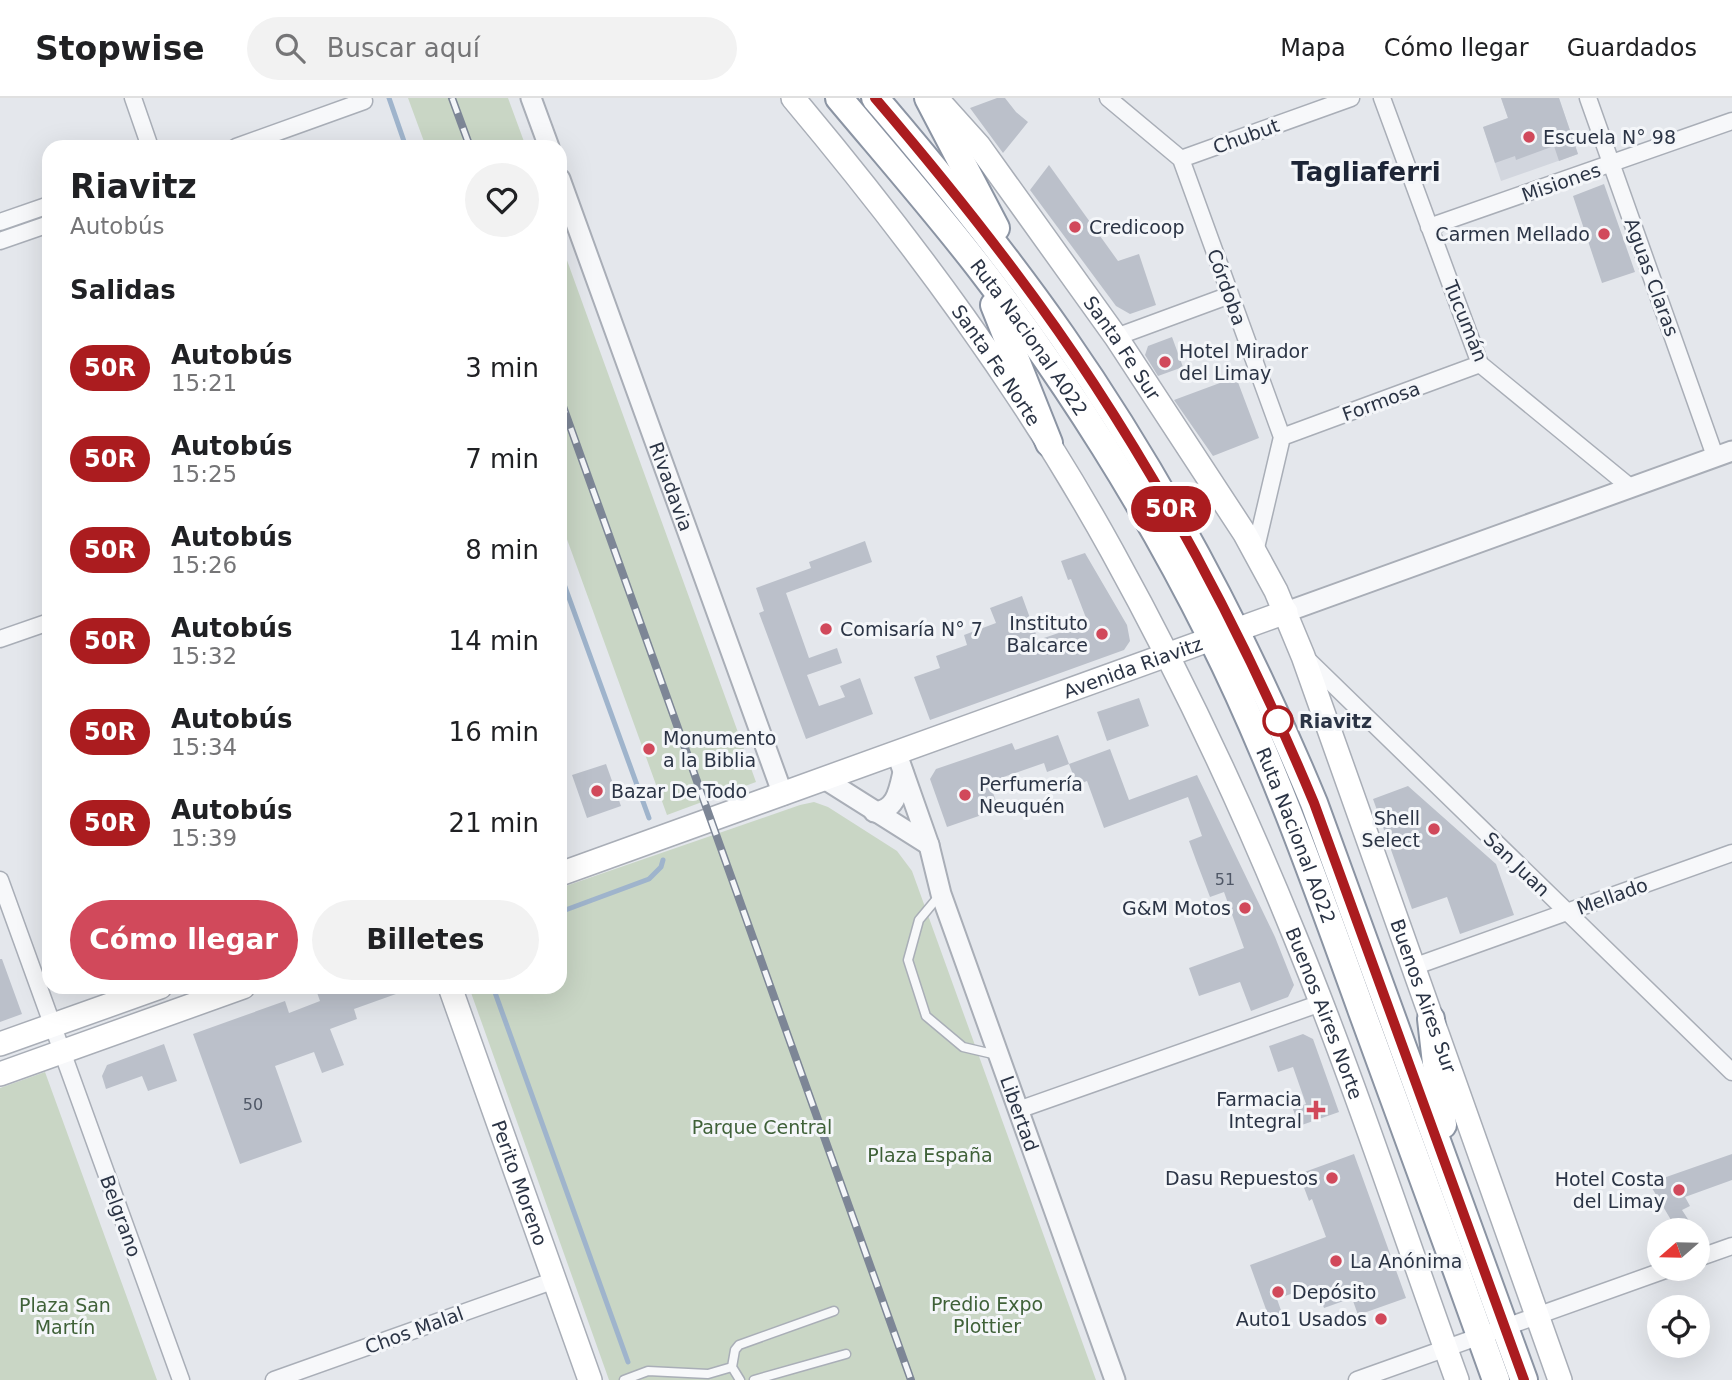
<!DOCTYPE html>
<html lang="es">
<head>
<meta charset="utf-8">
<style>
	:root { --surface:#fff; --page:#f2f2f2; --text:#202124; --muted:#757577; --line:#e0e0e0; --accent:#d1495b }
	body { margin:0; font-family:"DejaVu Sans",sans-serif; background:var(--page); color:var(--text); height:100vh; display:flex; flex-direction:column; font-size:26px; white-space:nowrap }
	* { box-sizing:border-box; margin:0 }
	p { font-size:23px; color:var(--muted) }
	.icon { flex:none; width:38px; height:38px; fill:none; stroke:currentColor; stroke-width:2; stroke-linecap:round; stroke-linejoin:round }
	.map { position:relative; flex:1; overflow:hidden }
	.side { position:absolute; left:42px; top:42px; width:525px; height:854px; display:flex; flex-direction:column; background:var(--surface); border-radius:21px; box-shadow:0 7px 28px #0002 }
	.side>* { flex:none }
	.badge { padding:0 14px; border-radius:23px; font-size:24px; line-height:46px }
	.needle { width:46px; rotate:250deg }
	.controls { position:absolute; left:1647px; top:1120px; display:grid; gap:14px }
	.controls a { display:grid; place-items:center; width:63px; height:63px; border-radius:50%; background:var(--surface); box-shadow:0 7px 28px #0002; font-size:35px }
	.map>.badge { position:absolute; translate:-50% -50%; box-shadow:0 0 0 4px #fff }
	h2 { padding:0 28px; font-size:26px; line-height:63px }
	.round { display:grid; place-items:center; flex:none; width:74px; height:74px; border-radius:37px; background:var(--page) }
	.headline { display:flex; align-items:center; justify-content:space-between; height:119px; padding:0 28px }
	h1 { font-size:33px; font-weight:800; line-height:52px }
	.action { display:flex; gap:14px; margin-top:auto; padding:14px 28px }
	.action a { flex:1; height:80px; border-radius:42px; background:var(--accent); color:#fff; font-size:28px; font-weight:800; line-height:80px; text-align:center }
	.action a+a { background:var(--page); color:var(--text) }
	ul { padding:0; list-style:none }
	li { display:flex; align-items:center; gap:21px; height:91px; padding:0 28px }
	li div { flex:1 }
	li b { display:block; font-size:26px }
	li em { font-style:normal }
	li .badge { min-width:77px; font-weight:700; text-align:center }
	header { display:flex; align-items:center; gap:42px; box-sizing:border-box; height:98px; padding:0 35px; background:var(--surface); border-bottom:2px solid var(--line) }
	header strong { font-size:33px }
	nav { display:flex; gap:38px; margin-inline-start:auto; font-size:24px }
	.search { width:490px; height:63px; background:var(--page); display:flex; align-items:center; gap:18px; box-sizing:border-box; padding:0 24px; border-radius:38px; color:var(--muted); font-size:26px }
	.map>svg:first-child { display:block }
	.built { fill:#d2d6de }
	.green { fill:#c9d6c5 }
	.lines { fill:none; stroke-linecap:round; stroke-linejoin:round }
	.stream { stroke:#9fb4cc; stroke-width:5 }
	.building { fill:#bbc0ca }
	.service-casing { stroke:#a9aeb7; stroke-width:11 }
	.minor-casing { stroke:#a9aeb7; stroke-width:19 }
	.tertiary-casing { stroke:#a9aeb7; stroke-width:23 }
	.secondary-casing { stroke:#a9aeb7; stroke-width:26 }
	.trunk-casing { stroke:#8b94a3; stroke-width:30 }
	.service { stroke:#f7f8fa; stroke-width:8 }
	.minor { stroke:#f7f8fa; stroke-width:16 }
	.tertiary { stroke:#f7f8fa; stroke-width:19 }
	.secondary { stroke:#fff; stroke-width:23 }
	.trunk { stroke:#fff; stroke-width:26 }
	.rail-casing { stroke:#7d8696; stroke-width:8 }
	.rail { stroke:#f4f6f9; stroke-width:5; stroke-dasharray:16; stroke-linecap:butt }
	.line-casing { stroke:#fff; stroke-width:16 }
	.line { stroke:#ab1c1f; stroke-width:10 }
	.poi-dot { fill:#d1495b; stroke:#f4f6f9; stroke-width:2.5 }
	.stop-dot { fill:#fff; stroke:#ab1c1f; stroke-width:3.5 }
	.labels { text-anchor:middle; stroke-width:6; stroke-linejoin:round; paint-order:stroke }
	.number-label { font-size:16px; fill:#4f5766 }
	.street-label { font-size:19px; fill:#2b3445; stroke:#f4f6f9 }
	.poi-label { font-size:19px; fill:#2b3445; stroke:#f4f6f9; text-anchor:start }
	.stop-label { font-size:19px; font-weight:bold; fill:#2b3445; stroke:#f4f6f9; text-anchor:start }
	.park-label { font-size:19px; fill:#3f6138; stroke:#f4f6f9 }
	.district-label { font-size:26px; font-weight:bold; fill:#1d2536; stroke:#f4f6f9 }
</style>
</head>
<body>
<header>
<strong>Stopwise</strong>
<div class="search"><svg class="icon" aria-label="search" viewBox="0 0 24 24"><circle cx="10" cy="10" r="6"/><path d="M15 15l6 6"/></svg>Buscar aquí</div>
<nav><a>Mapa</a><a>Cómo llegar</a><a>Guardados</a></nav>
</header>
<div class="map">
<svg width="1732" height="1282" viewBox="0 0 1732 1282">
	<rect width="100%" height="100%" fill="#e4e7ec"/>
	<path class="built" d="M1501,0h58l19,56 -77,27 -18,-54 25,-9z"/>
	<path class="green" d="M408,0h100l18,49h-100z
		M560,143l196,541 -89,33 -107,-295z
		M814,704l14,5 69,44 15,20 184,509h-487l-140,-393h91v-99l240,-83z
		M45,974l112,308h-157v-292z"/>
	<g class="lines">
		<path class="stream" d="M389,0l17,49
			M560,475l89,245
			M560,814l89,-33 12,-12 2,-7
			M493,889l135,375"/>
	</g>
	<path class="building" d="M997,0h8l11,14 12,10 -25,31 -33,-45z
		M1501,0h58l19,56 -19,7 -5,-15 -38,14 -1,-4 -20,7 -12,-36 25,-9z
		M1049,67l69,96 21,-7 17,51 -26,9 -14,-8 -86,-116z
		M1604,86l31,88 -33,11 -29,-87z
		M1172,239l11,30 -25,9 -13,-21 3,-9z
		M1236,279l23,61 -46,18 -39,-56z
		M865,443l7,21 -86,31 23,65 28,-10 5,15 -35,12 12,31 26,-9 -5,-11 20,-8 13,36 -67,25 -47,-126 5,-2 -8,-23 55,-20 -2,-6z
		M1085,455l42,72 3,16 -6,9 -194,70 -16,-43 26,-9 -4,-12 31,-11 -3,-10 32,-12 -6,-15 32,-12 16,44 50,-17 -17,-44 -3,1 -7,-19z
		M1139,600l10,28 -42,15 -10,-29z
		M1058,637l11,29 -22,8 -3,-9 -55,19 10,27 -52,18 -17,-48 6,-10 76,-26 3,7z
		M1110,651l19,51 68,-25 78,162 19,48 -6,12 -37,14 -11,-29 -41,14 -10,-28 55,-20 -20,-56 -14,5 -13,-34 -8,-22 13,-5 -14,-39 -84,31 -17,-47 -10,4 -8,-21z
		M606,666l15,42 -34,12 -15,-43z
		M1408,688l88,78 18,51 -54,19 -13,-37 -35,12 -39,-110z
		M0,861h2l20,55 -22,8z
		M315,889l95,2 -56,20 3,10 -27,10 14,36 -22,8 -8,-21 -39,14 27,76 -62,22 -47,-130 92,-33 4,12 31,-12z
		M1303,936l10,5 26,73 -40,14 -6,-17 13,-5 -13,-37 -15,5 -9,-26z
		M164,946l13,37 -29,10 -6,-15 -36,13 -4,-13 5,-11z
		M1354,1056l52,144 -48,17 -6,-17 -28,10 -9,-23 -38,14 8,23 -13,4 -22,-61 76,-28 -14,-38 -3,2 -10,-27z
		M1732,1056v26l-47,17 5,9 -8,4 13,20h-18l-28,-47z"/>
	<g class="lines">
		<defs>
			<path id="service" d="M939,798l-20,24 -11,40 18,56 37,31 34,8
				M624,1282l24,-9 60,3 24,-7
				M740,1282l-8,-13 3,-17 4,-5 95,-34
				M754,1282l92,-26"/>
			<path id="minor" d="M133,0l17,49
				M1108,0l73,61 101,278 -27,115
				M1382,0l98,266 150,123
				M1588,0l127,358
				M236,49l128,-46 -1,-3
				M1181,61l170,-61
				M0,124l49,-17
				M1429,129l303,-106
				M0,143l49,-17
				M1116,239l114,-42
				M1282,339l198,-73
				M0,541l49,-17
				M1307,561l425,413
				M0,782l181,500
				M1413,869l319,-114
				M1018,1012l303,-107
				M1698,1160l34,-12
				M274,1282l281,-100
				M1357,1282l311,-111"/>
			<g id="tertiary">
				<path d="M531,0l18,49"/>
				<path id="s1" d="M560,81l223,616"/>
				<path d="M1286,514l446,-161"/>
				<path id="s2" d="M897,656l32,91 12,49 174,486"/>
				<path d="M826,682l103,65"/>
				<path d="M874,714c22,-1 25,-22 29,-40"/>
			</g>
			<g id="secondary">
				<path id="s3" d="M793,0c119,142 229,290 319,453 68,123 129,252 182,383 60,146 109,297 163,446"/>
				<path id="s4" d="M936,0l43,48 137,191 129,197 31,57 27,65 257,724"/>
				<path id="s5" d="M560,776l726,-262"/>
				<path id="s6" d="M450,889l140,393"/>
				<path d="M0,946l160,-57"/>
				<path d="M0,976l243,-87"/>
			</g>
			<g id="trunk">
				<path id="s7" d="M839,0c47,56 95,111 140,169 87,112 169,243 232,370 60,120 105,247 150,372 45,124 91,247 135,371"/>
				<path d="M875,0c65,76 129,155 187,238 101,145 184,303 252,467l210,577"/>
				<path d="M928,0l68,130"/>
				<path d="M994,207l55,138"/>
				<path d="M1431,921l12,106"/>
			</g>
		</defs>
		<use href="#service" class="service-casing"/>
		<use href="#minor" class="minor-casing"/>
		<use href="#tertiary" class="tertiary-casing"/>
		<use href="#secondary" class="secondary-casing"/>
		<use href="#trunk" class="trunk-casing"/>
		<use href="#service" class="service"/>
		<use href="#minor" class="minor"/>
		<use href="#tertiary" class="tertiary"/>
		<use href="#secondary" class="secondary"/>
		<use href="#trunk" class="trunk"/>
		<defs>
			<path id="rail" d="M452,0l18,49
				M560,300l351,982"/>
		</defs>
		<use href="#rail" class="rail-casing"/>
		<use href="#rail" class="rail"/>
	</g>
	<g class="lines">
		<defs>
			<path id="line" d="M875,0c78,91 154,186 219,286 87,133 159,273 220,419l210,577"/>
		</defs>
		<use href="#line" class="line-casing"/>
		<use href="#line" class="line"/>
	</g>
	<g class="poi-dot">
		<circle cx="1529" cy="39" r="7"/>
		<circle cx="1075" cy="129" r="7"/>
		<circle cx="1604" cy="136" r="7"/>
		<circle cx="1165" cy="264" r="7"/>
		<circle cx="826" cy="531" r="7"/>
		<circle cx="1102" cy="536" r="7"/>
		<circle cx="649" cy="651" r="7"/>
		<circle cx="597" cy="693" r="7"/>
		<circle cx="965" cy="697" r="7"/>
		<circle cx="1434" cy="731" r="7"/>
		<circle cx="1245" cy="810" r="7"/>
		<path d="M1312.5 1001.5h7v7h7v7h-7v7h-7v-7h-7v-7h7z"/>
		<circle cx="1332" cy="1080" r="7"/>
		<circle cx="1679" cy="1092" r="7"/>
		<circle cx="1336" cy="1163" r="7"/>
		<circle cx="1278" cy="1194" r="7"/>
		<circle cx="1381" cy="1221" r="7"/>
	</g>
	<circle class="stop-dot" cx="1278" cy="623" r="14"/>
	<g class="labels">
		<g class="number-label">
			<text x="1225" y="787">51</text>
			<text x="253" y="1012">50</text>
		</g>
		<g class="street-label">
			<text transform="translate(1246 38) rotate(-20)" y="7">Chubut</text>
			<text transform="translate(1561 84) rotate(-19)" y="7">Misiones</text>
			<text transform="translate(1652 179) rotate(70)" y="7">Aguas Claras</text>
			<text transform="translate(1227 189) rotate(70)" y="7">Córdoba</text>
			<text transform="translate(1466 223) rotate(68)" y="7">Tucumán</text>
			<text dy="7" stroke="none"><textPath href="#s7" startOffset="306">Ruta Nacional A022</textPath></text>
			<text dy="7" stroke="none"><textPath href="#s4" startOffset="312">Santa Fe Sur</textPath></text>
			<text dy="7" stroke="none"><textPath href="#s3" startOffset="336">Santa Fe Norte</textPath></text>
			<text transform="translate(1381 303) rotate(-20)" y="7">Formosa</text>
			<text dy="7" stroke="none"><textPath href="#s1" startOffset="327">Rivadavia</textPath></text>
			<text dy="7" stroke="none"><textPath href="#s5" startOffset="609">Avenida Riavitz</textPath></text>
			<text dy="7" stroke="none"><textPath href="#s7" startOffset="873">Ruta Nacional A022</textPath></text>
			<text transform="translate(1517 766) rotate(44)" y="7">San Juan</text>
			<text transform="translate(1612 798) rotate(-20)" y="7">Mellado</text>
			<text dy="7" stroke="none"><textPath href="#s4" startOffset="1031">Buenos Aires Sur</textPath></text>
			<text dy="7" stroke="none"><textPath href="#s3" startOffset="1064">Buenos Aires Norte</textPath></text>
			<text dy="7" stroke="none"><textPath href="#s2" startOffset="380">Libertad</textPath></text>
			<text dy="7" stroke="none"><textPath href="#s6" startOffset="208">Perito Moreno</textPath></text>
			<text transform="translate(121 1118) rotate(70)" y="7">Belgrano</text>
			<text transform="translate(414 1232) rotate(-20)" y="7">Chos Malal</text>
		</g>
		<g class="poi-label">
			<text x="1543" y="46">Escuela N° 98</text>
			<text x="1089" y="136">Credicoop</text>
			<text x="1590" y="143" text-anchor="end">Carmen Mellado</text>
			<text x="1179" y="260">Hotel Mirador<tspan x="1179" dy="22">del Limay</tspan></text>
			<text x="1088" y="532" text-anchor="end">Instituto<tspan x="1088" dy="22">Balcarce</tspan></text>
			<text x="840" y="538">Comisaría N° 7</text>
			<text x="663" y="647">Monumento<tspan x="663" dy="22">a la Biblia</tspan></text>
			<text x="979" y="693">Perfumería<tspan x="979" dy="22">Neuquén</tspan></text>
			<text x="611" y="700">Bazar De Todo</text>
			<text x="1420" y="727" text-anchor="end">Shell<tspan x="1420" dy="22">Select</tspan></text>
			<text x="1231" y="817" text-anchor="end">G&amp;M Motos</text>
			<text x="1302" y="1008" text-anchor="end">Farmacia<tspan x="1302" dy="22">Integral</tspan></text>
			<text x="1318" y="1087" text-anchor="end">Dasu Repuestos</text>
			<text x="1665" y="1088" text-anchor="end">Hotel Costa<tspan x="1665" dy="22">del Limay</tspan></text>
			<text x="1350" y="1170">La Anónima</text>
			<text x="1292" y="1201">Depósito</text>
			<text x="1367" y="1228" text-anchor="end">Auto1 Usados</text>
		</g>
		<g class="stop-label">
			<text x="1299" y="630">Riavitz</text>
		</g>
		<g class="park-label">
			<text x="762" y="1036">Parque Central</text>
			<text x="930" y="1064">Plaza España</text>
			<text x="987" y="1213">Predio Expo<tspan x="987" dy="22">Plottier</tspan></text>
			<text x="65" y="1214">Plaza San<tspan x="65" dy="22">Martín</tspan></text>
		</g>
		<g class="district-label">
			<text x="1366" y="83">Tagliaferri</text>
		</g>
	</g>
</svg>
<div class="controls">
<a><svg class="needle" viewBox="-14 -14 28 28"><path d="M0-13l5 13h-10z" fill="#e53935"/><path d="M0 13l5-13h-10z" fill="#757577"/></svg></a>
<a><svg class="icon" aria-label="locate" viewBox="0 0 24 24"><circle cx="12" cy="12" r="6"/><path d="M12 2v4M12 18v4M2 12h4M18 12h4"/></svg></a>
</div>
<b class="badge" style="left:1171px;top:411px;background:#ab1c1f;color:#fff">50R</b>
<section class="side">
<div class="headline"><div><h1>Riavitz</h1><p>Autobús</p></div><a class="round"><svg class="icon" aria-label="heart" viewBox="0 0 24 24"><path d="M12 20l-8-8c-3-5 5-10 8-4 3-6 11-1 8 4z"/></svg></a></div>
<h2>Salidas</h2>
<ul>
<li><span class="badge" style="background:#ab1c1f;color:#fff">50R</span><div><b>Autobús</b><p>15:21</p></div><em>3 min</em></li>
<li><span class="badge" style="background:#ab1c1f;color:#fff">50R</span><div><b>Autobús</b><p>15:25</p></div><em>7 min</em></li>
<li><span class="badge" style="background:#ab1c1f;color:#fff">50R</span><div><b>Autobús</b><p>15:26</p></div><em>8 min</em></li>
<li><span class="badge" style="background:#ab1c1f;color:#fff">50R</span><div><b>Autobús</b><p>15:32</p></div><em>14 min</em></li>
<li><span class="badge" style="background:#ab1c1f;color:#fff">50R</span><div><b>Autobús</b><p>15:34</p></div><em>16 min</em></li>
<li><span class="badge" style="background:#ab1c1f;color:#fff">50R</span><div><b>Autobús</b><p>15:39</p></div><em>21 min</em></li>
</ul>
<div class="action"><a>Cómo llegar</a><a>Billetes</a></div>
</section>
</div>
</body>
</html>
